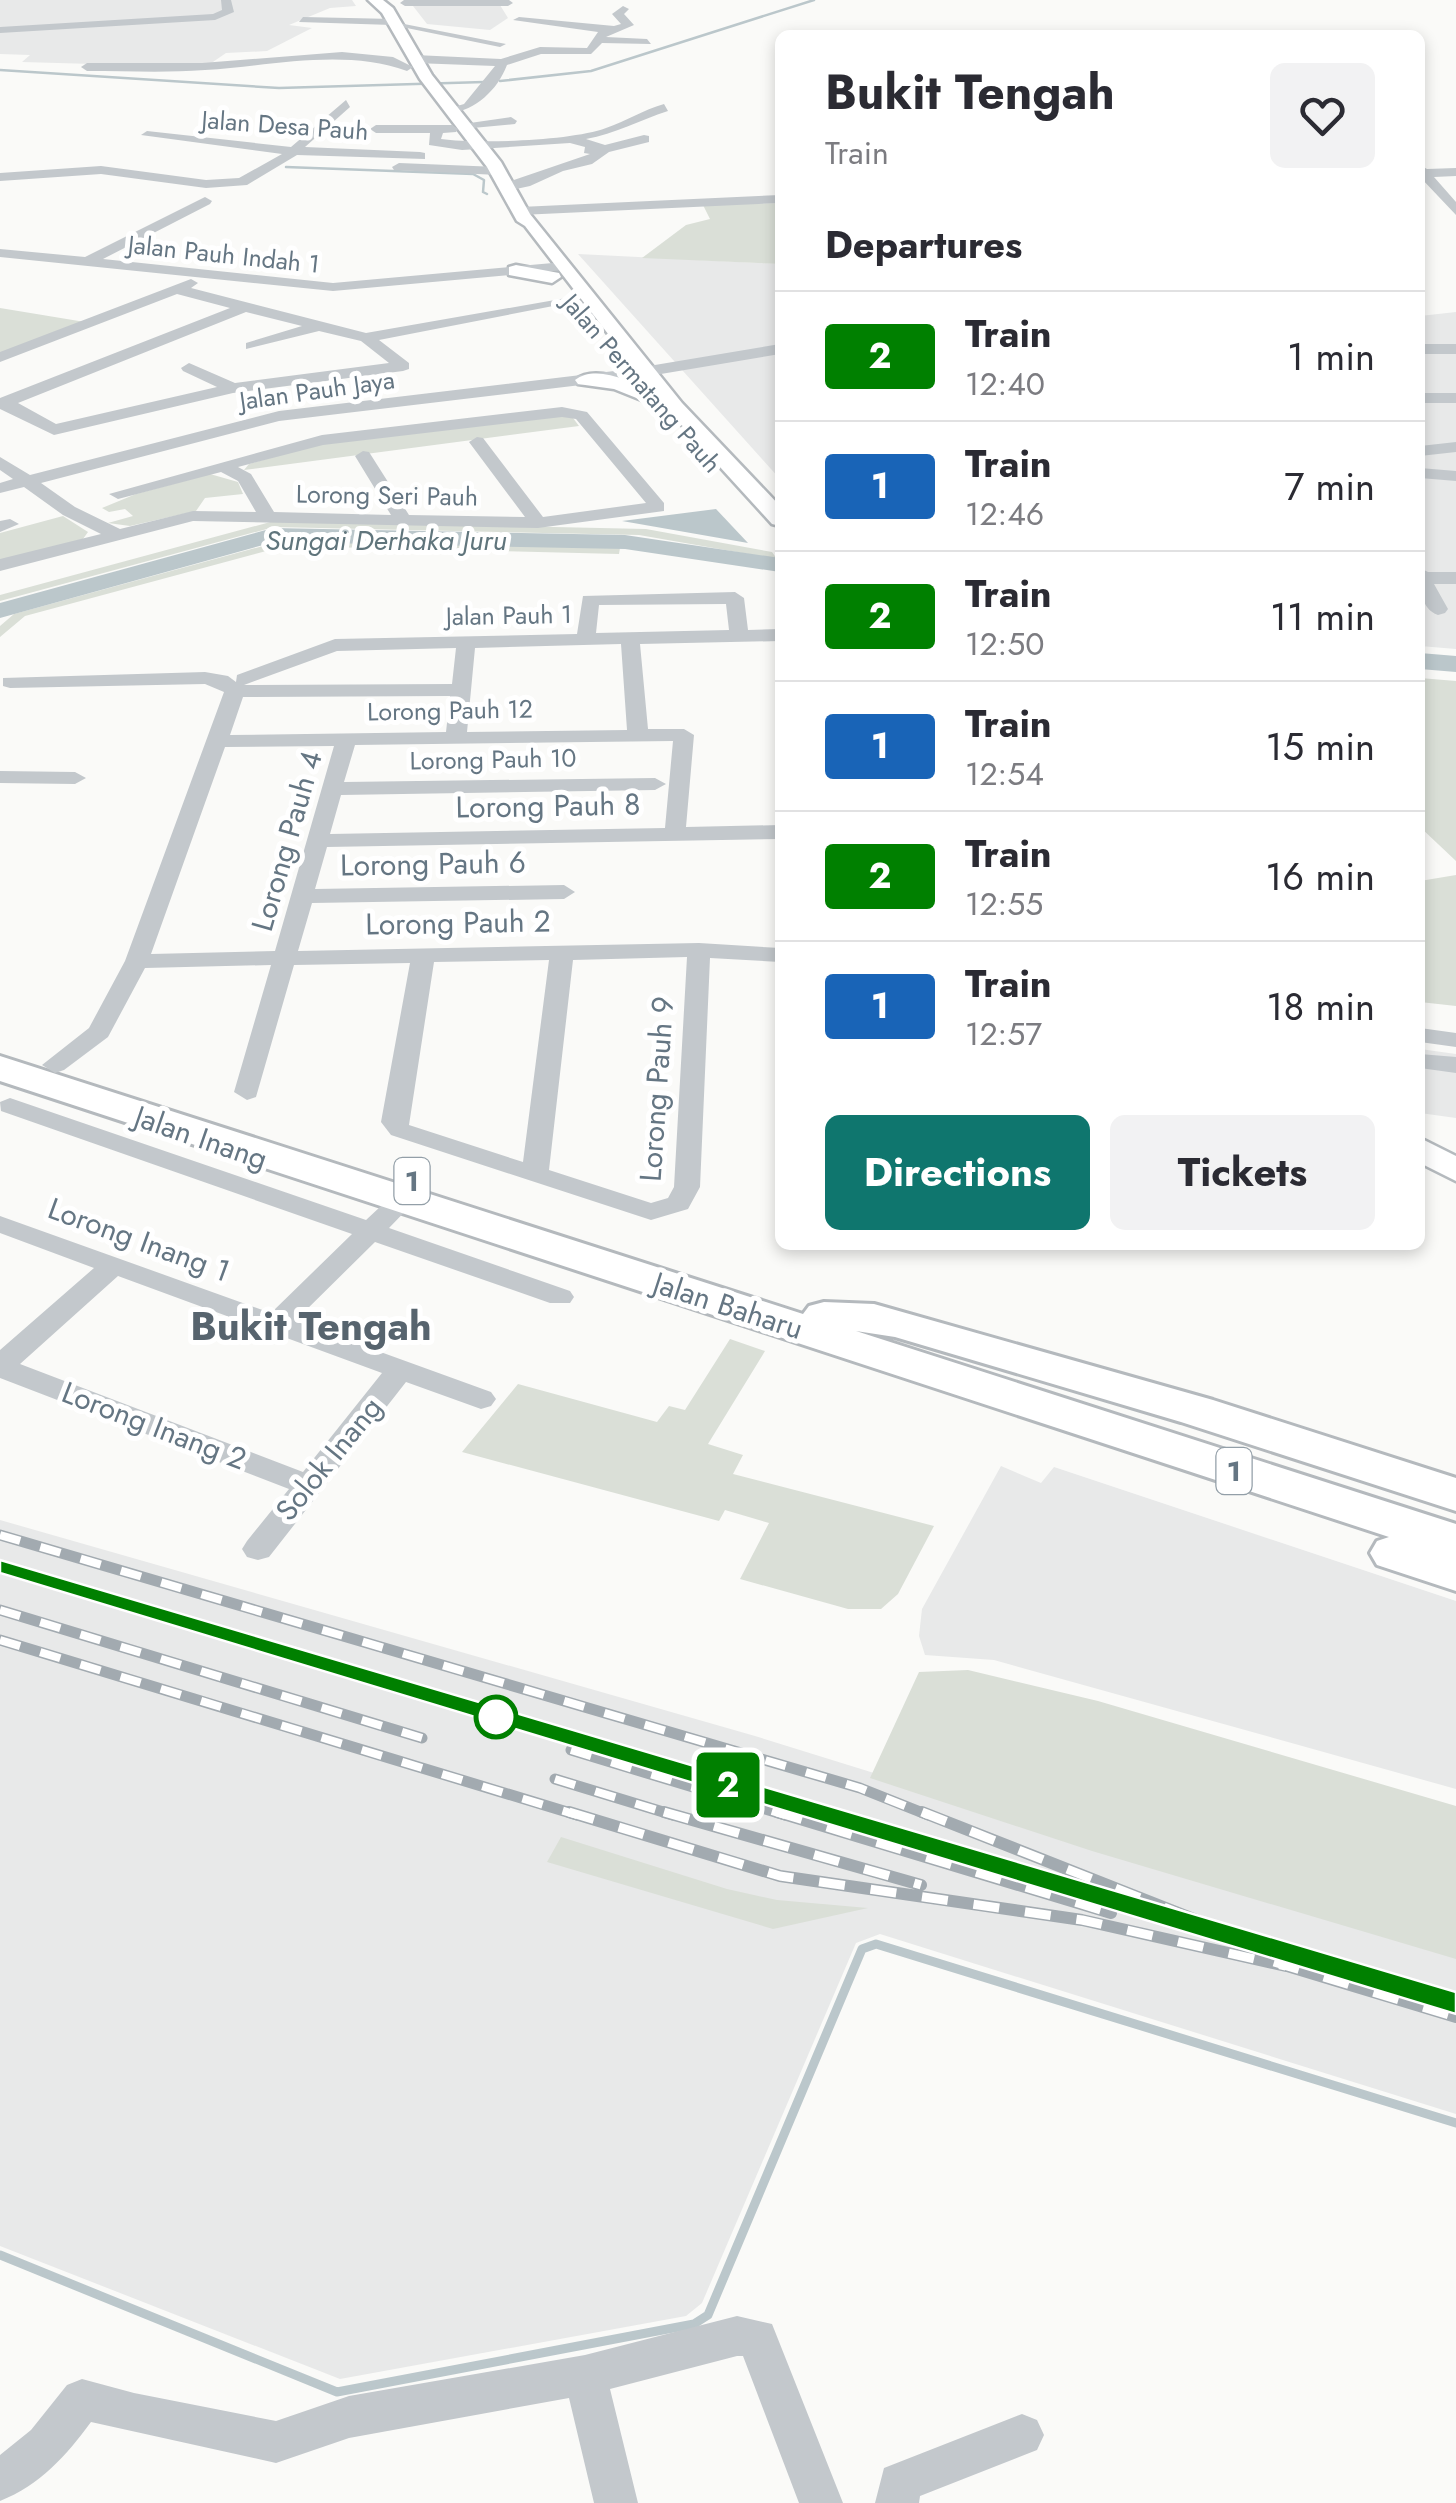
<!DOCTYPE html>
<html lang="en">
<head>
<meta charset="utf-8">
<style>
	:root { --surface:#fff; --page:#f2f2f3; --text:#2b2b33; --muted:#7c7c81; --line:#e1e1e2; --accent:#0f766e }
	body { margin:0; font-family:Jost,sans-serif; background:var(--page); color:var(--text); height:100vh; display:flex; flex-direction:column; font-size:38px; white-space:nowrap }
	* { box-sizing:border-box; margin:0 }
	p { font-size:32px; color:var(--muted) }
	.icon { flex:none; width:55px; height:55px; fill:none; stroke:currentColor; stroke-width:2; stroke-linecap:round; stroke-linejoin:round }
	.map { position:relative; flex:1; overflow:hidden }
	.sheet { position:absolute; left:775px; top:30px; width:650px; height:1220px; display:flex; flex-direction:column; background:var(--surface); border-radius:15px; box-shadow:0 5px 15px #0003 }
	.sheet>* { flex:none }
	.badge { padding:0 20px; border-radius:8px; font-size:35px; line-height:65px }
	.map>.badge { position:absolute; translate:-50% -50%; box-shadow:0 0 0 5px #fff }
	h2 { padding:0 50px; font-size:38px; line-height:90px }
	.round { display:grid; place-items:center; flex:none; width:105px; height:105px; border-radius:15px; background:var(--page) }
	.overview { display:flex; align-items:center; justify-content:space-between; height:170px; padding:0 50px }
	h1 { font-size:48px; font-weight:700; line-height:75px }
	.cta { display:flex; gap:20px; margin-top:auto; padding:20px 50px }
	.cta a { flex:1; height:115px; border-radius:15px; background:var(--accent); color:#fff; font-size:40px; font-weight:700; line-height:115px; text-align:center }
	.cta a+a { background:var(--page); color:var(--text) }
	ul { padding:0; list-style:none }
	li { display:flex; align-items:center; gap:30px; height:130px; padding:0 50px; border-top:2px solid var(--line) }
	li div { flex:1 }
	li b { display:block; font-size:38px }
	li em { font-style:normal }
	li .badge { min-width:110px; font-weight:700; text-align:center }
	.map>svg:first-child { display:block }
	.built { fill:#e8e9e9 }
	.green { fill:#dadfd7 }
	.water { fill:#bbc7cb }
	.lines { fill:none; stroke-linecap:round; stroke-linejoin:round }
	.stream-far1 { stroke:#bbc7cb; stroke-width:2.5 }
	.stream { stroke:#bbc7cb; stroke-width:9 }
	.river { fill:#bbc7cb; fill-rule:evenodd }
	.major-casing { stroke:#b5babe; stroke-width:5 }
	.highway-casing { stroke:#b4b9bd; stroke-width:6 }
	.minor { fill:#c3c8cc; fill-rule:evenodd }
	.major { fill:#fff; fill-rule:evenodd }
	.highway { fill:#fff; fill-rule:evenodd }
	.rail-far1-casing { stroke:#a2aab0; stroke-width:11 }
	.rail-casing { stroke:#a2aab0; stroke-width:12 }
	.rail-far1 { stroke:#fff; stroke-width:8; stroke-dasharray:21; stroke-linecap:butt }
	.rail { stroke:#fff; stroke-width:9; stroke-dasharray:26; stroke-linecap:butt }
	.line { fill:#008000; stroke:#fff; stroke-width:2.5 }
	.stop-dot { fill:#fff; stroke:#008000; stroke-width:5 }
	.labels { text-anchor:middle; stroke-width:10; stroke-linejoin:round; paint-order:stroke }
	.far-street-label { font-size:25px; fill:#657683; stroke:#fff }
	.far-water-label { font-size:28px; font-style:italic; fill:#60757c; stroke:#fff }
	.shield { fill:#fff; stroke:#939fa8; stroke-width:2.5 }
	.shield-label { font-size:28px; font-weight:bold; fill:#657683 }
	.street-label { font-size:30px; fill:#657683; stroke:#fff }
	.district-label { font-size:40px; font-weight:bold; fill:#57646e; stroke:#fff }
</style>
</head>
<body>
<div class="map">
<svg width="1456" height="2503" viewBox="0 0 1456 2503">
	<rect width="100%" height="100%" fill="#fafaf8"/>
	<path class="built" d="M0,0h352l4,6 -26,2 -41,17 23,3 -45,23 -41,2 -16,11 -81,1 -107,-3 8,-7 -30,-1z
		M420,5h80l8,13 -18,12 -63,-6 -14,-18z
		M578,254l202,10v215z
		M1456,312v337l-36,-3v-330z
		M1420,1049l36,5v64l-36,-5z
		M1001,1466l40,17 13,-16 402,134v188l-462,-129 -69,-5 -6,-19 3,-27z
		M0,1520l755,216 701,218v160l-576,-180 -24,9 -154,360 -16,13 -346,63 -340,-133z"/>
	<path class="green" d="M780,203v61l-138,-6 44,-33 24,-6 -7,-14z
		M0,308l91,15 -91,30z
		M560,416l13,2 6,8 -335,44 5,-6 74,-21z
		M210,474l28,8 5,12 -38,4 -9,13 -66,15 -22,-3 25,-7 -8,-7 -16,3 -7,-4 34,-14z
		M63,516l25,16 -5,7 -83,22v-28z
		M274,521l372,8 126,23 5,7 -138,-24 -365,-8 -274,74v-6z
		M281,541l339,7 -1,6 -334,-8 -260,70 -25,21v-11l14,-12z
		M1420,678l36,3v180l-36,-34z
		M1456,875v131l-36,-4v-121z
		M730,1339l35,12 -57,93 35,11 -10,19 201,52 -36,68 -17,15h-33l-108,-30 29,-56 -44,-13 -6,11 -257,-69 56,-68 139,38 12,-16 16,4z
		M968,1670l130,31 358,105v153l-364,-108 -222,-73 49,-106z
		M561,1837l166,52 50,11 91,8 -95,21 -226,-67z"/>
	<path class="water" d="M716,509l32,34 -126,-22z"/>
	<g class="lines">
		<path class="stream-far1" d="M0,70l279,18 205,-6
			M500,81l91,-10 223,-71
			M286,167l187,7 11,6 -1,12 4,2"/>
		<path class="stream" d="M0,2255l337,137 357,-68 14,-9 154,-366 14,-5 580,179"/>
		<path class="river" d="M273,528l352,7 155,23v14l-155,-23 -351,-7 -274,76v-15z
			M1420,653l36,3v16l-36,-3z"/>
		<defs>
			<path id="major" d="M368,0h15l10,8 39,67 69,87 29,52 152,189 98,103v20l-8,-2 -114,-125 -9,4 -35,-14 -36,-5 -3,-4c20,-16 55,1 77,11l-127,-165 -8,-5 -30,-54 -67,-88 -38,-66z
				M516,265l43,8 2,4 -9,6 -43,-8v-8z
				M1420,1138l36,18v25l-36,-18z"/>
			<path id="highway" d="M0,1056l803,258 6,-8 15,-4 50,2 339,96 243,78v33l-275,-89 -286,-85 -39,-6 600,193v67l-79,-26 -7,-12 7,-12 12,-4 -1389,-456z"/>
		</defs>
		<use href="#major" class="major-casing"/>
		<use href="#highway" class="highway-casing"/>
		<path class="minor" d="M221,0h10l3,12 -19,8 -215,13v-6l213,-13 9,-4z
			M404,0h105l4,3 -5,3h-103l-5,-3z
			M623,6l6,3 -5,5 10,11 -28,12 41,2 4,5 -49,-1 -11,11h-50l-34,11c-10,26 -31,44 -57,49l-6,-4 20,-6 31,-38 -80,-3 -6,-4 6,-4 86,4 39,-12 47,1 11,-16 -85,-12 6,-3 95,9 7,-2 -9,-10z
			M303,17l91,2 5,4 107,21 -6,3 -108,-22 -93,-3z
			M342,52l51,5 20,10 -6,4c-64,-23 -135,-5 -202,-1 -39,3 -79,1 -118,1l-6,-4 6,-4h115z
			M346,100l4,7 -45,40 115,5 5,1v6l-128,-4 -50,30 -41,3 -105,-14 -101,7v-8l101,-7 105,14 33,-2 43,-24 -141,-19 6,-4 144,16z
			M664,104l4,7c-28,9 -53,23 -82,28l19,6 39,-10 5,1v6l-40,10 -17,12 -29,7 -33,15 -23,5 -7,-4 2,-3 88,-30 -6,-1 1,-6 -15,-4 -108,7 -33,-5 1,-12h-54l-6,-4 6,-4h76l6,4 -2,3 -13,1 -2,6c37,5 130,2 165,-11 20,-7 37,-18 58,-24z
			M511,117l6,4 -2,3 -53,5 -6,-4z
			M399,163l99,4 7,4 -7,4 -104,-5 -2,-3z
			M1420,165l7,4 29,-1v8l-22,1 22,25v13l-36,-38z
			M780,195v8l-260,12 -7,-4 7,-4z
			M205,197l7,4 -2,3 -107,55 230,24 231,-21 7,4 -7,4 -231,21 -333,-34v-8l85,8z
			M191,279l7,4 -7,5 175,45 206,-36 7,4 -200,39 30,23v6l-6,2 -170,22 -179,42 -54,-26v-11l230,-90 -53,-14 -177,68v-10zM246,312l56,14 -56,17v6l73,-18 42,10 28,22 -154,20 -46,-20 -8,5 2,3 34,16 -161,37 -38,-21z
			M780,344v10l-149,25 -352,42 -238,62 34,24 45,22 73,-18 63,1 -18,-31 -17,-9 -103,27 -9,-5 213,-59 240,-28 25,5 77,91v8l-126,17 -345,-7 -193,50v-12l101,-25 -38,-19 -39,-28 -24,6v-10l13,-4 -13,-9v-13l30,18 249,-64 352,-42zM562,417l14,2 70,84 -103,14 -60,-79 -6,-1 -8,5 56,75 -116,-2 -40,-63 -6,-1 -8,5 36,59 -117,-3 -23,-38 -13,-7 85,-22z
			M1420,344h36v10h-36z
			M1420,393h36v10h-36z
			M1456,442v10l-36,4v-10z
			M1420,468l36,3v10l-36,-3z
			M10,519l9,5 -19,8v-11z
			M1420,568l8,4h28v12h-22l14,25 -3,4 -7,2c-19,-7 -18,-30 -18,-47z
			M735,592l9,6 4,32 32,-1v12l-140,3 8,85h36l10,6 -8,92 94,-2v14l-453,8 -12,42 249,-4 11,7 -11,7 -252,4 -14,48 401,-8 81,5v14l-70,-4 -10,229 -12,22 -37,11 -260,-85 -10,-13 29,-159 -116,2 -38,132 -9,3 -13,-8 37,-127 -126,3 -37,69 -44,33 -9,3 -13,-8 47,-37 36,-67 99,-269 -19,-8 -195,4 -7,-2v-8l202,-6 23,4 8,6 1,-7 98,-36 242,-5 6,-38zM726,604l3,26 -133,3 3,-28zM621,644l6,86 -160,2 8,-84zM456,648l-4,36 -208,1 93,-34zM450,696l-4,36 -216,3 13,-38zM673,741l-8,87 -335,6 11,-39 314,-5 11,-6 -11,-6 -311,4 11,-37zM334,746l-59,205 -124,3 74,-207zM687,957l-13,230 -6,11 -17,5 -102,-33 24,-210zM549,960l-26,202 -114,-37 25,-163z
			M0,771l75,1 11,6 -11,6 -75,-1z
			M1420,1028l36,5v14l-36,-5z
			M1420,1054l36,3v16l-36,-5z
			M10,1098l356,122 29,-27h18l4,6 -28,29 181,63 4,6 -4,6h-20l-175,-61 -80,79 196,71 5,7 -5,7 -10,3 -75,-27 -137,175 -11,3 -11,-3 -5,-8 5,-8 42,-52 -289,-111v-28l94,-82 -94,-35v-17l271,97 81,-79 -351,-123 -1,-9zM118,1276l264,97 -79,99 -283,-108z
			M737,2316l35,8 71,179h-44l-56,-147h-6l-127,33 28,114h-44l-25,-105 -220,40 -73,25 -185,-41c-25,34 -51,63 -91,79v-46l31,-25 36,-45 15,-6 52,14 142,28 73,-25 236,-41z
			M1022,2414l15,6 7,15 -7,15 -117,46 -1,7h-44l9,-35z"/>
		<use href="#major" class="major"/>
		<use href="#highway" class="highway"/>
		<defs>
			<path id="rail-far1" d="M0,1535l860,253 68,27
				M0,1568l445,133
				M0,1610l422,128
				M0,1640l577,175
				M571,1750l214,65
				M555,1779l118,36"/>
			<path id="rail" d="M569,1812l211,64 302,44 204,46
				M664,1812l257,73
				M777,1812l334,101
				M922,1812l287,113 80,27
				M1274,1962l182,55"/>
		</defs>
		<use href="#rail-far1" class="rail-far1-casing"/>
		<use href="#rail" class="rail-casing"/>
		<use href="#rail-far1" class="rail-far1"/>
		<use href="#rail" class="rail"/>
	</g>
	<path class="line" d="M0,1560l1456,432v22l-1456,-441z"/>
	<circle class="stop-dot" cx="496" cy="1717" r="20"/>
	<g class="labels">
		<g class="far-street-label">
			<text transform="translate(285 125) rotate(4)" y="9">Jalan Desa Pauh</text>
			<text transform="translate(224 254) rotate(6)" y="9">Jalan Pauh Indah 1</text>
			<text transform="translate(642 383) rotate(49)" y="9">Jalan Permatang Pauh</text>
			<text transform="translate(317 390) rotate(-8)" y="9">Jalan Pauh Jaya</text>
			<text transform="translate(387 495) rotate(1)" y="9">Lorong Seri Pauh</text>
			<text transform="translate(509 615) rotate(-1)" y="9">Jalan Pauh 1</text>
			<text transform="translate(450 710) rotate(-1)" y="9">Lorong Pauh 12</text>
			<text transform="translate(493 759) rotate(-1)" y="9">Lorong Pauh 10</text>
		</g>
		<g class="far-water-label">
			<text x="386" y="550">Sungai Derhaka Juru</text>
		</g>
		<g class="shield">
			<rect x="394.5" y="1158" width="35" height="46" rx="8"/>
			<rect x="1216.5" y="1448" width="35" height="46" rx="8"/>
		</g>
		<g class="shield-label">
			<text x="412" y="1191">1</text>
			<text x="1234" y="1481">1</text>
		</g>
		<g class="street-label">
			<text transform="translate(548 806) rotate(-1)" y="10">Lorong Pauh 8</text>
			<text transform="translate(287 841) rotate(-74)" y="10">Lorong Pauh 4</text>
			<text transform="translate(433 864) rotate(-1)" y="10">Lorong Pauh 6</text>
			<text transform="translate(458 923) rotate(-1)" y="10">Lorong Pauh 2</text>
			<text transform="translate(657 1089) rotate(-86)" y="10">Lorong Pauh 9</text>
			<text transform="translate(201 1138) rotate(19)" y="10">Jalan Inang</text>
			<text transform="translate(139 1240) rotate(20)" y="10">Lorong Inang 1</text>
			<text transform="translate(728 1306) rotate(18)" y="10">Jalan Baharu</text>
			<text transform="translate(154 1426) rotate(21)" y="10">Lorong Inang 2</text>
			<text transform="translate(329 1459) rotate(-51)" y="10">Solok Inang</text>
		</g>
		<g class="district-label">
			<text x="311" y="1340">Bukit Tengah</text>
		</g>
	</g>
</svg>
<b class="badge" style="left:728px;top:1785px;background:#008000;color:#fff">2</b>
<section class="sheet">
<div class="overview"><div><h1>Bukit Tengah</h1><p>Train</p></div><a class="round"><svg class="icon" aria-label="heart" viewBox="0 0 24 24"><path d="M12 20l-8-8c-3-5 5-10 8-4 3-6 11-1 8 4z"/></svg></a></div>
<h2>Departures</h2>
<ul>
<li><span class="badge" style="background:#008000;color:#fff">2</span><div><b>Train</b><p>12:40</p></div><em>1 min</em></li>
<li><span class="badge" style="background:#1964b7;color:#fff">1</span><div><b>Train</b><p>12:46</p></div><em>7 min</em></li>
<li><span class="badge" style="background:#008000;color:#fff">2</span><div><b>Train</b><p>12:50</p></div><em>11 min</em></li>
<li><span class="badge" style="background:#1964b7;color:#fff">1</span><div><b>Train</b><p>12:54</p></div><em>15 min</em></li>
<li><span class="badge" style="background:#008000;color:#fff">2</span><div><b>Train</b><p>12:55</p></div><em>16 min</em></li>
<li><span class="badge" style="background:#1964b7;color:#fff">1</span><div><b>Train</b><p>12:57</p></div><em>18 min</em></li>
</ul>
<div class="cta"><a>Directions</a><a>Tickets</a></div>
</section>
</div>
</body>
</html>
